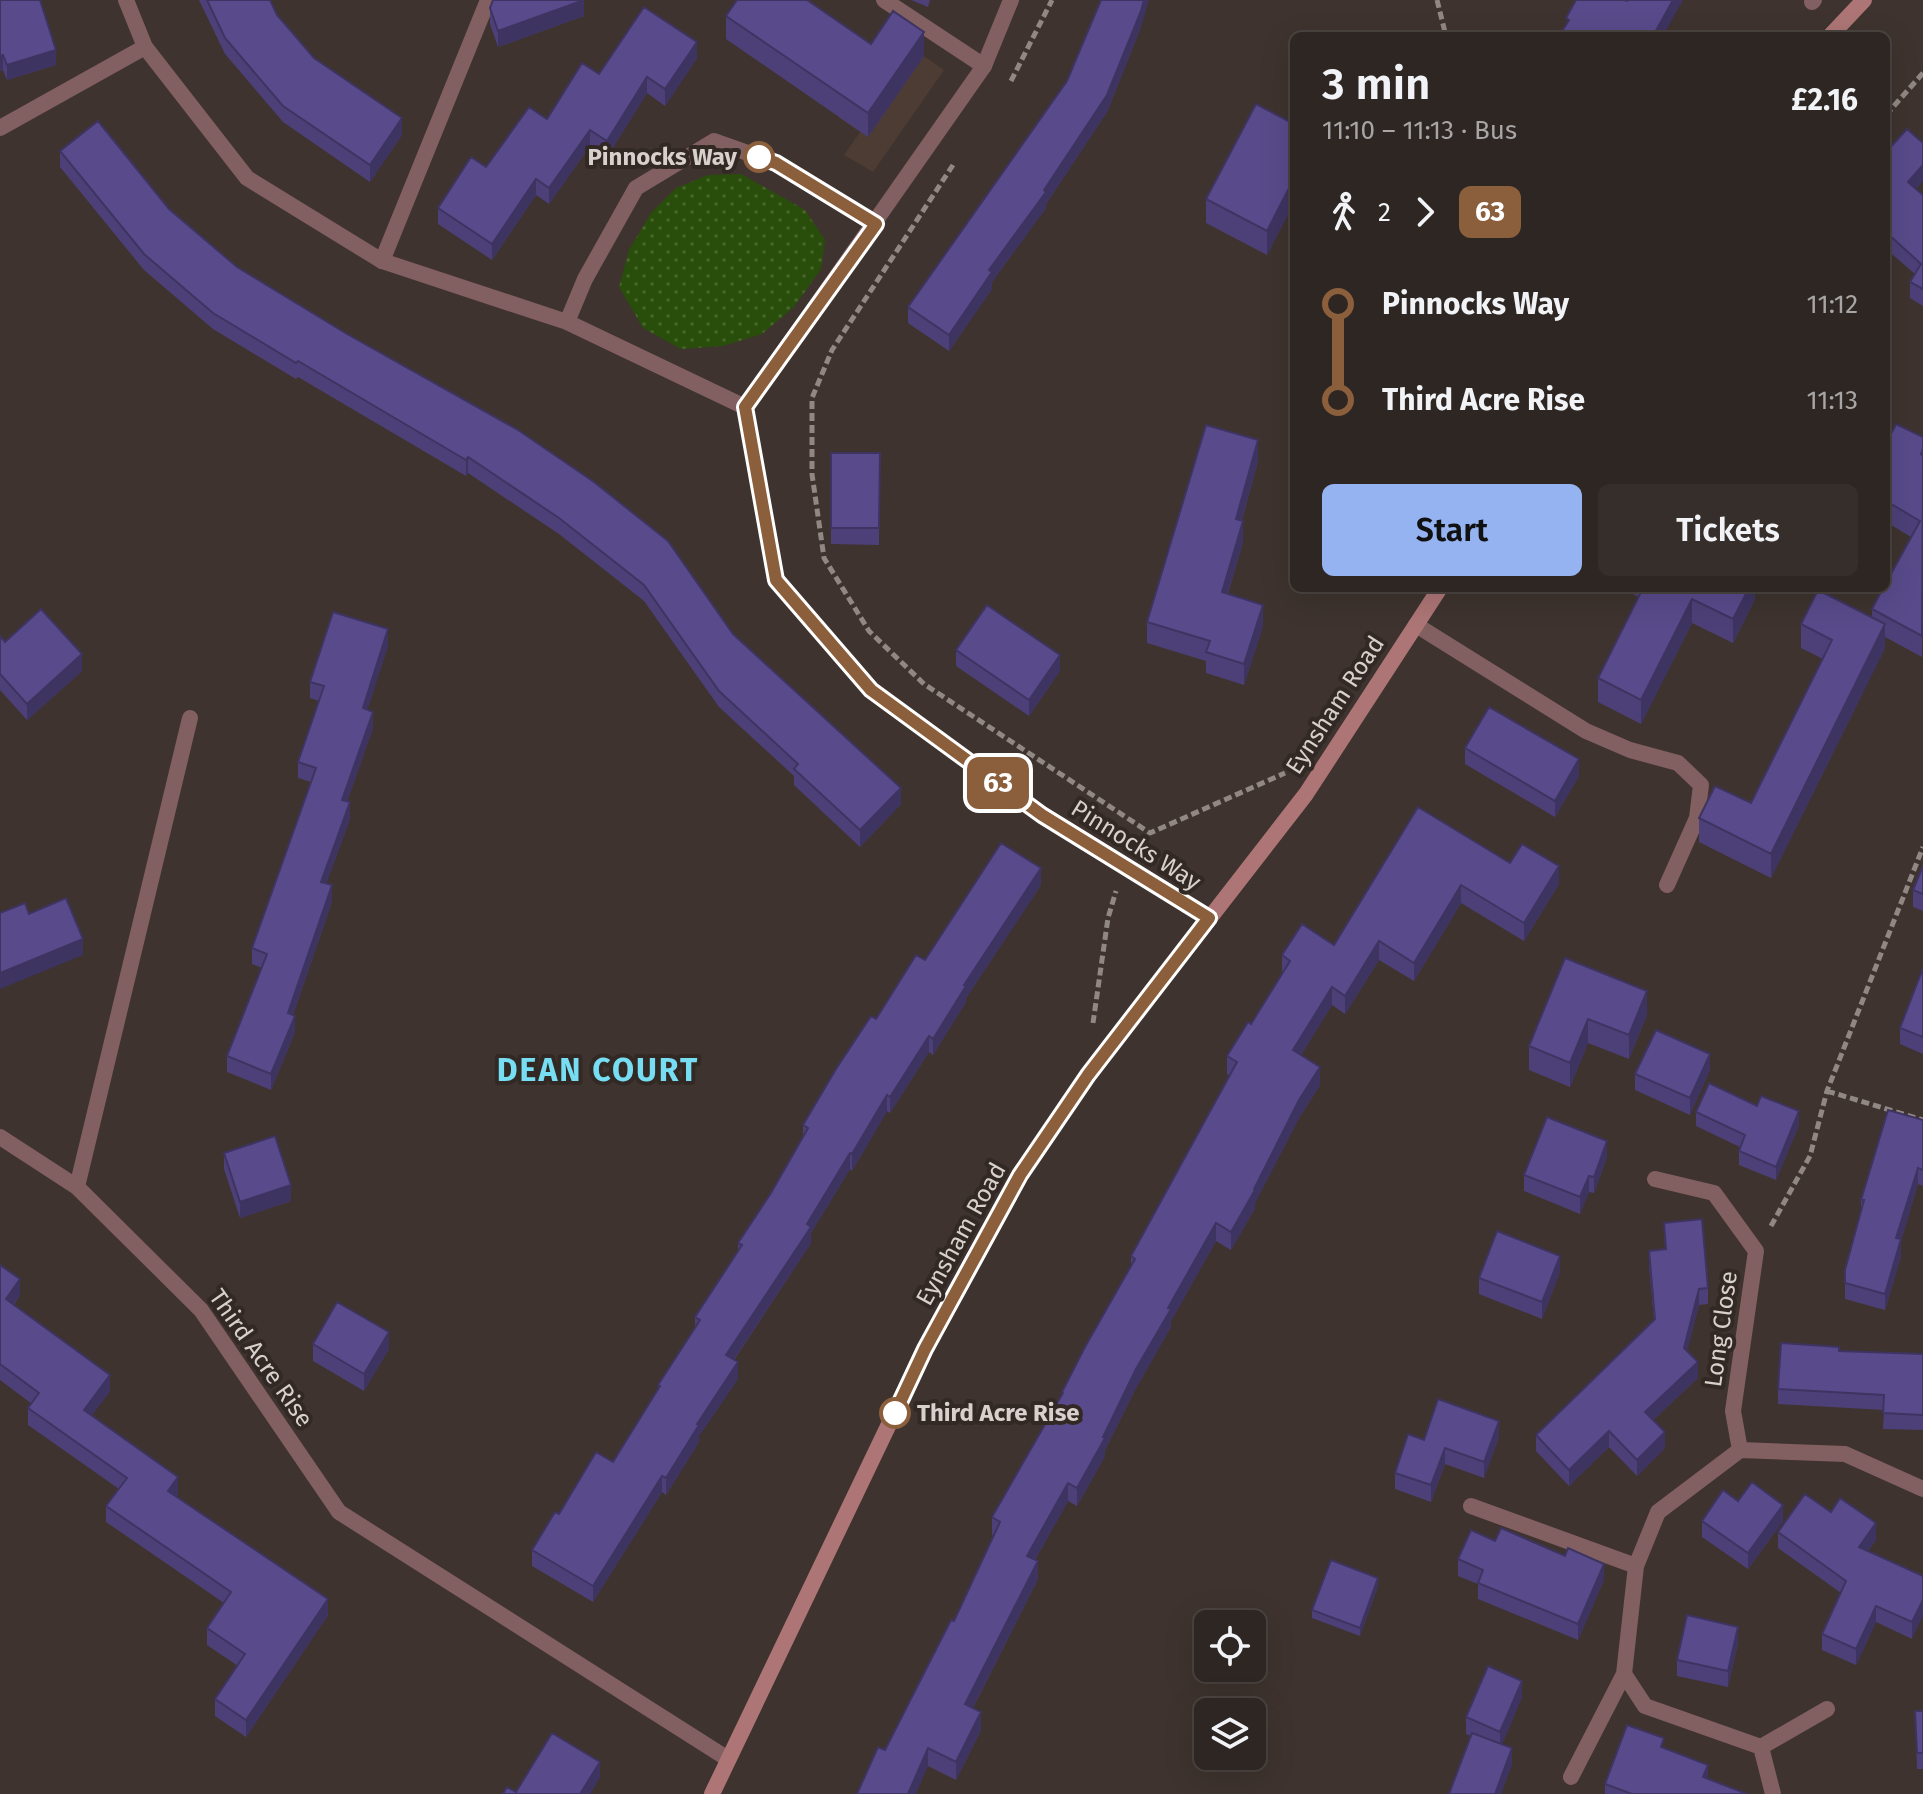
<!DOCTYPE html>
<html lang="en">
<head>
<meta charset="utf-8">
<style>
	:root { --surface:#2e2622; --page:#362e2a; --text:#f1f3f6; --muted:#a7a5a5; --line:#494340; --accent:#95b2f1 }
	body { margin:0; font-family:"Fira Sans",sans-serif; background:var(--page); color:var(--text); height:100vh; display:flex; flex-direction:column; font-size:30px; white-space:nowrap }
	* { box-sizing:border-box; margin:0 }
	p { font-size:26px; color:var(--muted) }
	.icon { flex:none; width:44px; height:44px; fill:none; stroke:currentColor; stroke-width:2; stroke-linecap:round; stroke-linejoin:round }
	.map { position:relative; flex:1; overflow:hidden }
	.details { position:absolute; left:1290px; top:32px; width:600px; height:560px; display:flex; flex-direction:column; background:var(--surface); border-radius:12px; box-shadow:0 8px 32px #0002,0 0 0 2px var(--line) }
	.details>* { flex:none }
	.badge { padding:0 16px; border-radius:12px; font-size:28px; line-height:52px }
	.tools { position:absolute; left:1194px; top:1610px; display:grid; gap:16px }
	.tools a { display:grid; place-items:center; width:72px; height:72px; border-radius:12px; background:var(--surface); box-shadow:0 8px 32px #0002,0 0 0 2px var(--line); font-size:40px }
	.map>.badge { position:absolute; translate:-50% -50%; box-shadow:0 0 0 4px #fff }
	.legs { display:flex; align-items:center; gap:12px; height:88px; padding:0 32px; font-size:26px }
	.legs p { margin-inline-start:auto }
	.summary { display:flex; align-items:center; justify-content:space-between; height:136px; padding:0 32px }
	h1 { font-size:44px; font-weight:600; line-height:60px }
	.button { display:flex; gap:16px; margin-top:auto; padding:16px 32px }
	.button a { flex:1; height:92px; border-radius:12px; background:var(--accent); color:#111; font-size:32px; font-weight:600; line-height:92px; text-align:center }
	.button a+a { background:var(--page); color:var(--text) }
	ul { padding:0 32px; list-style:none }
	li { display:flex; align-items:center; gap:28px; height:96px; font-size:30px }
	li i { display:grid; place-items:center; width:12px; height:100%; margin:0 10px; background:currentColor }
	li i::after { content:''; width:20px; height:20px; margin:-10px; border:6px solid; border-radius:50%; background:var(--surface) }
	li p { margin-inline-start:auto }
	li:first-child i { background:linear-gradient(#0000 50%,currentColor 0) }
	li:last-child i { background:linear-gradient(currentColor 50%,#0000 0) }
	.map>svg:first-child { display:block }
	.built { fill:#4d3c34 }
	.grass { fill:url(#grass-dots) }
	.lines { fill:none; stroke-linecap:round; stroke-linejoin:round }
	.path { stroke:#918884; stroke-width:5; stroke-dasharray:8 4; stroke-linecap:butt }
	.service { stroke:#825f60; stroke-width:16 }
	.minor { stroke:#825f60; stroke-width:16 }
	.secondary { stroke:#ad7576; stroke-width:16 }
	.wall { fill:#4d4078 }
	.shaded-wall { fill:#3e3461 }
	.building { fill:#594a8b; stroke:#3e3461; stroke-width:2 }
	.line-1-casing { stroke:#fff; stroke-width:18 }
	.line-1 { stroke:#8b5e3c; stroke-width:12 }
	.stop-1-dot { fill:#fff; stroke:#8b5e3c; stroke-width:4 }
	.labels { text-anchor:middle; stroke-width:8; stroke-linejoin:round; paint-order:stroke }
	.stop-label { font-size:24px; font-weight:bold; fill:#d7d0cd; stroke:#332924; text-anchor:end }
	.street-label { font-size:24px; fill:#d7d0cd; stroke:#332924 }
	.district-label { font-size:32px; font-weight:bold; letter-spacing:2px; fill:#76ddf2; stroke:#332924 }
</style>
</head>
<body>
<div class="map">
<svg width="1923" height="1794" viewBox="0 0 1923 1794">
	<defs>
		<pattern id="grass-dots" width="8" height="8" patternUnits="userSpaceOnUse" patternTransform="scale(2)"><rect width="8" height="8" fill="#294d0a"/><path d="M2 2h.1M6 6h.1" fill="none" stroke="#47662c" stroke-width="1.8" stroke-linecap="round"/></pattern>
	</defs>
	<rect width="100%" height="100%" fill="#3e332e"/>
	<path class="built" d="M893,35l51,35 -71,102 -29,-17 16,-23 -22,-15z"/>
	<path class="grass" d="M741,174l64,36 20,30 -4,29 -27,38 -32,27 -39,12 -42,3 -38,-21 -24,-41 10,-37 22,-37 25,-25 32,-13z"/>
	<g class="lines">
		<path class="path" d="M1437,0l9,36
			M1011,81l41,-81
			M1886,115l37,-42
			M953,165l-121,185 -20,48v76l12,84 45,73 55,53 226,149 135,-60
			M1093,1023l15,-105 8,-27
			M1827,1091l96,29
			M1771,1226l39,-70 17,-65 96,-244"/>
		<path class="service" d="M884,0l100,66
			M382,261l106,-261
			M1416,625l170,106 44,19 48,13 23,22 -4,33 -30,67"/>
		<path class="minor" d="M126,0l19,47 102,131 135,83 185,61 178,85
			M1011,0l-27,66 -239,341 31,173 95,110 171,125 167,103
			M1812,2l2,-2
			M0,128l145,-81
			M567,322l18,-43 51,-91 78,-47 62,22 100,61
			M0,1137l77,50 124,123 138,202 389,247
			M1655,1179l59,14 42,58 -23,160 7,39
			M77,1187l113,-469
			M1471,1506l165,60
			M1761,1747l66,-38
			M1571,1777l53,-103
			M1773,1794l-12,-47 -116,-41 -21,-32 12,-108 22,-54 82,-62 105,4 78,35"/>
		<path class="secondary" d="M1830,36l34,-36
			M712,1794l213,-445 95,-174 68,-100 218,-281 134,-206"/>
	</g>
	<path class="wall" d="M0,0l56,65 -49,15 -4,-10 -3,1z
		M199,0h71l7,15 37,43 88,77 -32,47 -87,-60 -58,-68z
		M911,0h19l-2,7z
		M490,8l94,8 -86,31 -8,-23z
		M726,16l145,28 53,12 -56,81 -142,-98z
		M1141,27l-34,85 -61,92v4l-54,74v7l-43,62 -41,-28v-16z
		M697,58l-32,48 -18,-13 -40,64 -17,-11 -41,58 -13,-9 -44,65 -54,-36v-16l48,-41 61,-48 52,-45z
		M1294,124v93l-6,-3 -21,41 -61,-32v-24z
		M1923,143v38l-7,8 7,6v111l-13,-8v-16l5,-8 -29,-25v-97z
		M60,151l109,58 68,58 496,367 168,170 -41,43 -66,-62v-9l-75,-69 -75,-106 -85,-67 -91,-61 -2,3 -168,-99 -2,2 -83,-50 -69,-59 -84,-103z
		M1923,437l-1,220 -37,-20v11l-114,230 -72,-36v-24l52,-15 72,-144 -22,-11v-24l71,-7v-8l39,-72 -25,-15v-78z
		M831,453h49l-1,92 -48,-1z
		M1258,461l-16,59 1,22 -15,52 35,32 -19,59 -38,-12v-12l-59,-18v-21z
		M1620,588h135v11l-22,44 -41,-20 -51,101 -43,-22v-24l41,-81z
		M0,636l5,6 77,29 -55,49 -27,-30z
		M388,646l-21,64 6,18 -26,74 3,17 -24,65 6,18 -39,113 2,17 -24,58 -44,-18v-16l35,-88 -10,-4v-16l59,-166 -13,-4v-16l21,-61 -9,-3v-16z
		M956,650l104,21 -31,45 -73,-50z
		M1465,748l114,28 -24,41 -90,-53z
		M1510,863l49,21 -35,57 -63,-38 -47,78 -35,-21 -34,54 -13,-9 -31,50 19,30 -21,33 -44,85v5l-24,42 -15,-9 -45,80v6l-35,61 -31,62v6l-28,50 -9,-5 -33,59 3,19 -65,129 8,22 -25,50 -28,-14 -43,-16 69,-129 40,-85 -2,-1v-18l70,-121v-4l69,-126v-10l99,-180 -3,-2v-18l24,-32 31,-51v-18l52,-10z
		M1923,866v45l-10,-4v-17z
		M1041,885l-75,113v4l-33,53 -4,-3 -39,61 -3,-2 -35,60 -2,-2 -39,64v10l-77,117 4,19 -39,57v6l-33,53 -4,-3 -69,110 -61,-36v-16l27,-36 54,-52 45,-71v-6l37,-58v-10l43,-65v-9l33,-50 32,-56v-12l73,-106 49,-59z
		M1565,958l82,57 -18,44 -41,-16 -18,44 -41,-17v-24z
		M1923,968v86l-23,-10v-16z
		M1710,1070l-20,45 -55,-25v-16z
		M1696,1112l103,13 -23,55 -37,-15v-14l1,-4 -44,-21z
		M1923,1120v66l-5,-2 -17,57v15l-16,54 -40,-11v-29l16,-60v-10z
		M224,1153l67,48 -51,17 -16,-49z
		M1607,1157l-13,36 -5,-1 -9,22 -56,-23v-16z
		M1664,1223l44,65v16l-9,1 -12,46 11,27 -45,42 12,28 -28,28 -28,-29 -40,39 -33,-35v-16l118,-115 -5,-53v-16l16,-2z
		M0,1265l20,30 -6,10 96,86 -18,24 86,79 -2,3 152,118 -82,122 -31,-21v-17l23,-33 -31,-21v-17l17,-25 -118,-81v-16l13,-17 -91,-64v-17l4,-4 -32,-24z
		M1560,1272l-18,47 -63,-25v-16z
		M313,1344l76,5 -25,42 -51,-30z
		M1839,1351l84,3v76l-40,-1 1,-19 -106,-6v-15z
		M1499,1437l-15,41 -39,-14 -14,38 -36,-13v-16l29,-33z
		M1738,1501l45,20 -35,48 -46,-32v-16z
		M1831,1512l45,28 -8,11 55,25 -11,63 -36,-17 -20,43 -34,-15v-16l19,-41 -63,-45v-16z
		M1495,1541l109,39 -26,60 -100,-41v-15l-20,-8v-17z
		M1378,1586l-18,50 -48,-18v-8z
		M1738,1643l-10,44 -51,-11v-16z
		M1522,1697l-20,47 10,20 -11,30h-52l22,-58 -5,-2v-17z
		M1915,1711h8v58h-6z
		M1664,1748l44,31 39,15h-142v-10z"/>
	<path class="shaded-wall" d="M584,0v16l-86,31v-16z
		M1144,0h5l-8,27 -34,85 -61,92v4l-54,74v7l-43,62v-16l40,-65 55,-80z
		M1673,0h10l-20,36h-10z
		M924,32v24l-56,81v-24z
		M697,42v16l-32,48v-17z
		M56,50v15l-49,15v-15z
		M3,55v15l-3,1v-15z
		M647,77v16l-40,64v-16z
		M402,118v17l-32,47v-17z
		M590,130v16l-41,58v-16z
		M1923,165v16l-15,17v-16z
		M536,179v16l-44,65v-16z
		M1288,190v24l-21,41v-24z
		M1258,440v21l-22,79v-21z
		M468,457v16l-2,3v-16z
		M1243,521v21l-21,71v-21z
		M1749,588h6v11l-22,44v-24z
		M1692,599v24l-51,101v-24z
		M1263,605v21l-19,59v-21z
		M1885,624v24l-114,230v-24z
		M388,629v17l-25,78v-16z
		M82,654v17l-55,49v-16z
		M1060,655v16l-31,45v-16z
		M373,712v16l-31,88v-16z
		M1579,759v17l-24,41v-16z
		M901,788v16l-41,43v-17z
		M350,802v17l-29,79v-16z
		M1559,866v18l-35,57v-18z
		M1041,868v17l-75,113v4l-33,53v-16l31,-54z
		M332,885v17l-44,127v-16z
		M1461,885v18l-47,78v-18z
		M83,939v16l-83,34v-16z
		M1379,941v19l-34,54v-18z
		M1332,987v18l-39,63v-18z
		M1647,991v24l-18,44v-24z
		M295,1016v16l-24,58v-16z
		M1588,1019v24l-18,44v-24z
		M929,1036v16l-39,61v-16z
		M1710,1054v16l-20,45v-17z
		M1320,1067v18l-21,33 -44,85v5l-24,42v-18l68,-132z
		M887,1095v16l-35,60v-17z
		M1799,1111v14l-23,55v-13z
		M1607,1141v16l-13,36v-16z
		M850,1153v16l-39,64v10l-85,128v-16z
		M1918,1168v16l-17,57v15l-16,54v-16l11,-56z
		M1589,1176v16l-9,22v-17z
		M291,1185v16l-51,17v-16z
		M1216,1223v18l-45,80v6l-35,61 -31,62v6l-28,50v-18l91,-180z
		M1560,1256v16l-18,47v-17z
		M20,1279v16l-14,20v-16z
		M1699,1289v16l-15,59v-16z
		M389,1332v17l-25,42v-17z
		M738,1362v17l-39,57v6l-33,53v-17l31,-54z
		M1698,1362v16l-53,49v-15z
		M110,1375v16l-26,35v-16z
		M1499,1421v16l-15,41v-16z
		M1609,1431v16l-40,39v-16z
		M1665,1432v16l-28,28v-16z
		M1445,1448v16l-14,38v-17z
		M662,1476v16l-69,110v-16z
		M178,1477v17l-10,14v-17z
		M1068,1483v18l-41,73v-18z
		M1783,1505v16l-35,48v-16z
		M1876,1523v17l-17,23v-16z
		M1038,1561v18l-73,144v-19z
		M1604,1564v16l-26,60v-16z
		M1378,1578v8l-18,50v-8z
		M328,1599v16l-82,122v-17z
		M1923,1600v16l-11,23v-17z
		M1876,1606v16l-20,43v-16z
		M1738,1627v16l-10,44v-16z
		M1522,1681v16l-22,52v-17z
		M981,1712v18l-25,50v-18z
		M928,1748v18l-12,28h-8z
		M1512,1748v16l-11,30h-6z
		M600,1762v16l-10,16h-10z
		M1708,1765v16l-5,-4z"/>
	<path class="building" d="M0,0h40l16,50 -49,15 -4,-10 -3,1z
		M207,0h63l7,15 37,43 88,60 -32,47 -87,-59 -58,-68z
		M493,0h91l-86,31 -8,-23z
		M737,0h70l64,44 22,-33 31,21 -56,81 -142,-97z
		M1101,0h43l-3,11 -34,84 -63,95 2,2 -57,78 3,2 -43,63 -41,-28 159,-226z
		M1576,0h49l2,1 1,-1h45l-20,36h-94l10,-16 -3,-2z
		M644,7l53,35 -32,47 -18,-12 -40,64 -17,-11 -41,58 -13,-9 -44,65 -54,-36 33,-51 15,10 43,-60 18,12 35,-56 17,11z
		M1256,104l38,20v69l-6,-3 -21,41 -61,-32z
		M98,121l71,88 68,58 110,67 171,96 76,52 74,59 65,93 168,154 -41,42 -66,-61 4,-5 -79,-73 -75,-106 -85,-67 -91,-61 -2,3 -168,-99 -2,2 -83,-50 -69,-59 -84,-103z
		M1907,129l16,14v22l-15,17 15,13v94l-13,-7 11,-18 -35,-32v-80z
		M1896,424l27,13v12l-2,5 2,2 -1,180 -50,-27 11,-21h3v-5l34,-62 -34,-20v-57z
		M1206,425l52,15 -22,79 7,2 -21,71 41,13 -19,59 -38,-12 4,-11 -63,-19z
		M831,453h49l-1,75h-48z
		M1643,588h106l-16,31 -41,-20 -51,101 -43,-22z
		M1818,590l67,34 -114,230 -72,-36 16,-32 36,17 81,-163 -31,-16z
		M987,605l73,50 -31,45 -73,-50z
		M41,609l41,45 -55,50 -27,-30v-38l5,6z
		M333,612l55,17 -25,79 10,4 -31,88 8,2 -29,80 11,3 -44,128 7,3 -24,58 -44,-18 40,-102 -15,-6 64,-180 -18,-6 26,-76 -14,-4z
		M1489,707l90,52 -24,42 -90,-53z
		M1418,807l92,56 12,-19 37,22 -35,57 -63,-38 -47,78 -35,-22 -34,55 -13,-9 -39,63 27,17 -21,33 -45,89 1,1 -24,42 -15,-9 -48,85 3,1 -35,60 -33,68 2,1 -28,50 -9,-5 -41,73 11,5 -73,143 16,8 -25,50 -28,-14 -20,46h-51l21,-47 7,3 66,-130 3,1 46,-99 -8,-5 71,-124 -1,-1 23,-45 50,-88 -4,-3 106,-194 -10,-6 21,-34 3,2 39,-63 -8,-6 20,-31 32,21z
		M1001,843l40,25 -77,117 2,1 -33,53 -4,-3 -39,61 -3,-2 -35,59 -2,-1 -43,71 4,3 -85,128 12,7 -41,62 2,1 -33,53 -4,-2 -69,110 -61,-36 23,-38 4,2 37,-62 17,10 47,-76 -2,-1 42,-65 -5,-3 47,-72 -4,-2 33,-50 37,-65 -5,-3 33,-56 35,-53 5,3 40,-64 9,5z
		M1923,866v28l-10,-4z
		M66,898l17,41 -83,34v-60l25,-10 4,11z
		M1565,958l82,33 -18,44 -41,-16 -18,44 -41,-17z
		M1923,968v69l-23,-9z
		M1656,1030l54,24 -20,44 -55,-24z
		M1709,1083l48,23 4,-10 38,15 -23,56 -37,-16 6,-16 -49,-23z
		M1888,1110l35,10v50l-5,-2 -22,70 5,1 -16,55 -40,-11v-13l19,-70h-3z
		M1547,1117l60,24 -13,36 -5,-1 -9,21 -56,-22z
		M275,1136l16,49 -51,17 -16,-49z
		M1702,1219l6,69 -9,1 -15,59 14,14 -53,50 20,20 -28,28 -28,-29 -40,39 -33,-35 119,-116 -6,-68 17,-2 -2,-26z
		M1497,1231l63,25 -18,46 -63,-24z
		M0,1265l20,14 -14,20 104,76 -26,35 94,67 -10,14 160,108 -82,121 -31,-21 30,-45 -38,-26 24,-36 -125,-86 21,-28 -99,-70 11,-15 -39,-29z
		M337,1302l52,30 -25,42 -51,-30z
		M1781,1343l58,4v4l84,3v61l-40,-2 1,-18 -106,-6z
		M1438,1399l61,22 -15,41 -39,-14 -14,37 -36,-12 13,-39 16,6z
		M1752,1482l31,23 -35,48 -46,-32 21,-31 15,11z
		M1805,1494l26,18 9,-14 36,25 -17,24 64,29v24l-11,22 -36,-16 -20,43 -34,-15 24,-53 -68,-49z
		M1501,1528l64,28 3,-8 36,16 -26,60 -100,-41 5,-13 -25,-11 13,-29 24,11z
		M1331,1560l47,18 -18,50 -48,-18z
		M1687,1615l51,12 -10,44 -51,-11z
		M1488,1666l34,15 -22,51 -34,-15z
		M1915,1711h8v42h-6z
		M1627,1725l37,13 -3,9 47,18 -5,12 44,17h-115l-27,-10z
		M552,1733l48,29 -20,32h-77l4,-7 9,5z
		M1472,1733l40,15 -17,46h-46z"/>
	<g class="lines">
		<defs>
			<path id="line-1" d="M759,157l17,6 100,61 -131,183 31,173 95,110 171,125 167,103 -121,157 -68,100 -95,174 -30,64"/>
		</defs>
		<use href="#line-1" class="line-1-casing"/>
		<use href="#line-1" class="line-1"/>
	</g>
	<g class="stop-1-dot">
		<circle cx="759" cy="157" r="14"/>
		<circle cx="895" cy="1413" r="14"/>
	</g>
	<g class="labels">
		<g class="stop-label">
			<text x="737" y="165">Pinnocks Way</text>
			<text x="917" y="1421" text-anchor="start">Third Acre Rise</text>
		</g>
		<g class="street-label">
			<text transform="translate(1335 705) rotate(-57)" y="8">Eynsham Road</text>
			<text transform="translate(1136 845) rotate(32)" y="8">Pinnocks Way</text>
			<text transform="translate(961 1234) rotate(-61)" y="8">Eynsham Road</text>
			<text transform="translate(1721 1329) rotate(-82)" y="8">Long Close</text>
			<text transform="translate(261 1358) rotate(55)" y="8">Third Acre Rise</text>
		</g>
		<g class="district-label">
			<text x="598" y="1081">DEAN COURT</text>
		</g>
	</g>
</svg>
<div class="tools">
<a><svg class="icon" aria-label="locate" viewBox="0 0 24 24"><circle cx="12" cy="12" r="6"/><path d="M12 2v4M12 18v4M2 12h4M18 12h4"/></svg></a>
<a><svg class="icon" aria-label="layers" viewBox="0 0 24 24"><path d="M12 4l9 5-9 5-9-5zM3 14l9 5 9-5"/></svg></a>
</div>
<b class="badge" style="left:998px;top:783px;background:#8b5e3c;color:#fff">63</b>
<section class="details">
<div class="summary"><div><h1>3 min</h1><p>11:10 – 11:13 · Bus</p></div><b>£2.16</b></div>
<div class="legs"><svg class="icon" aria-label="walk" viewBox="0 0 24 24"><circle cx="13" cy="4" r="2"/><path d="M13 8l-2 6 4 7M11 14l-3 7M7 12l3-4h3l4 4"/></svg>2<svg class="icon" aria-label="forward" viewBox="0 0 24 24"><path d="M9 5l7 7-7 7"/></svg><b class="badge" style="background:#8b5e3c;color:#fff">63</b></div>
<ul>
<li><i style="color:#8b5e3c"></i><b>Pinnocks Way</b><p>11:12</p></li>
<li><i style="color:#8b5e3c"></i><b>Third Acre Rise</b><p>11:13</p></li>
</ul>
<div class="button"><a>Start</a><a>Tickets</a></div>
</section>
</div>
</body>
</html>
